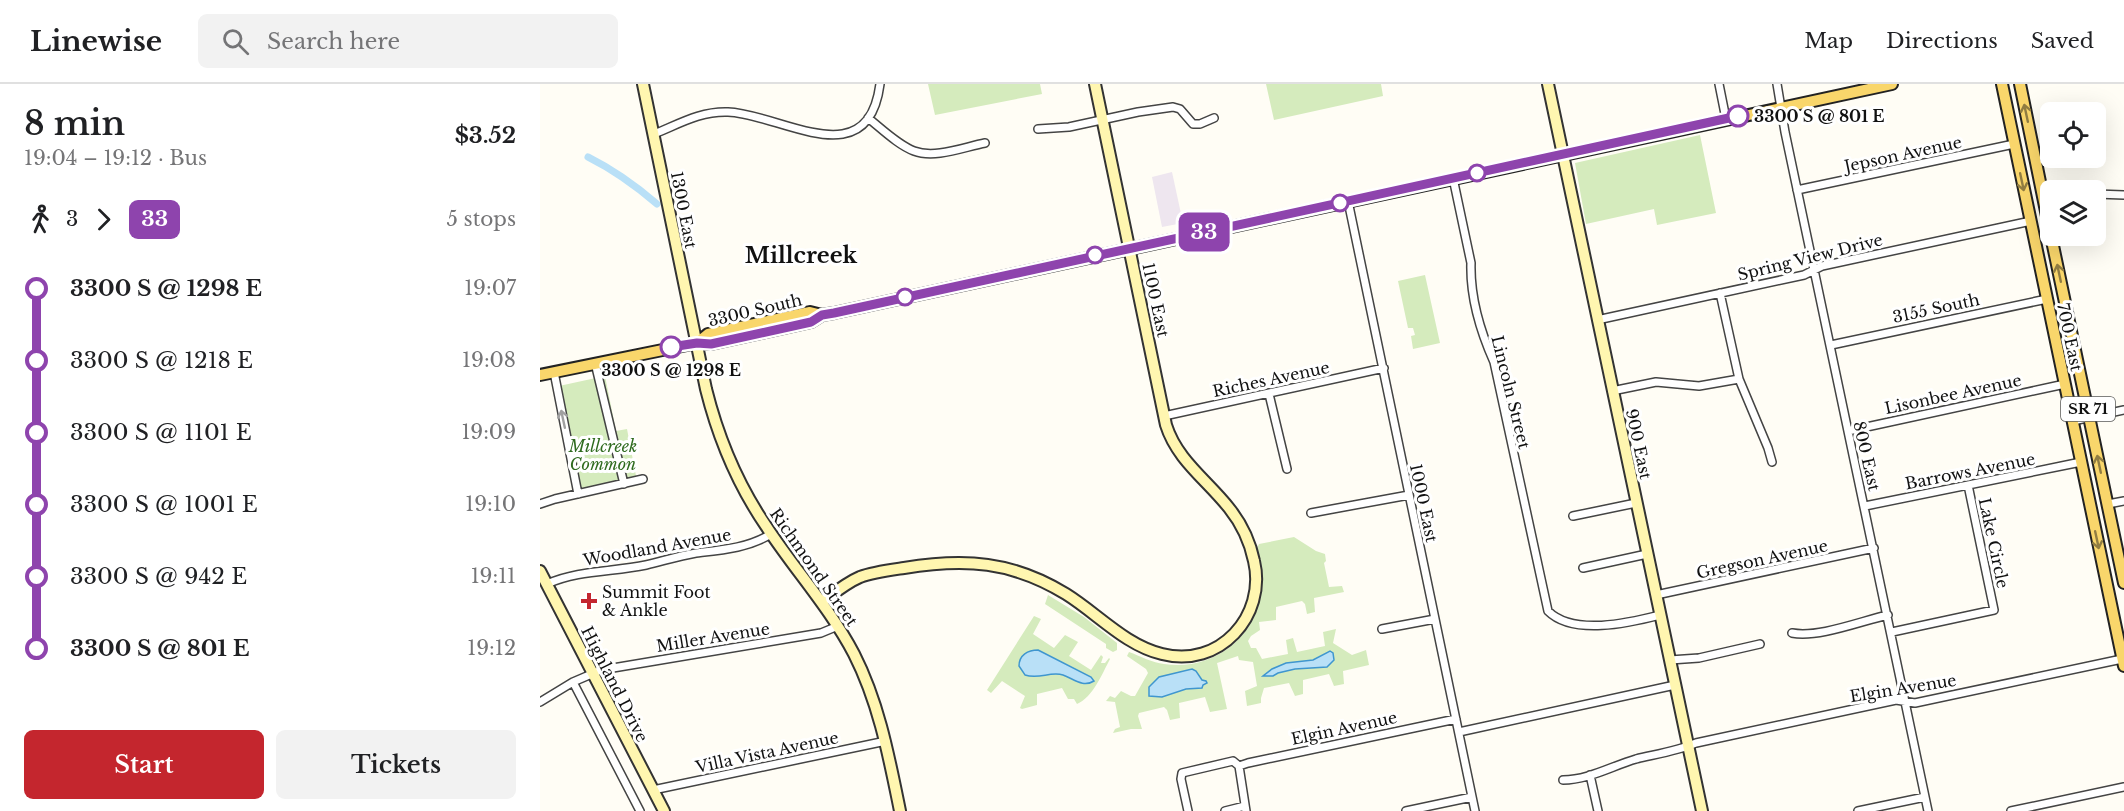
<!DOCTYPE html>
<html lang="en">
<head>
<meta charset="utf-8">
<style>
	:root { --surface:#fff; --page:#f2f2f2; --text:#202124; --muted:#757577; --line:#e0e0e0; --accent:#c4262e }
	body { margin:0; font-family:"Libre Baskerville",serif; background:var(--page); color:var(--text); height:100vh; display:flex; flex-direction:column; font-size:22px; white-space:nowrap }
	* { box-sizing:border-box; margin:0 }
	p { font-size:20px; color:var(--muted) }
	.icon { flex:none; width:33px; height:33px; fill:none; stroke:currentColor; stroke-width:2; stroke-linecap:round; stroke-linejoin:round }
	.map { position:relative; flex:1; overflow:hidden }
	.drawer { display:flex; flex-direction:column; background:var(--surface); width:540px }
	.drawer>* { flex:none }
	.badge { padding:0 12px; border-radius:9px; font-size:21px; line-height:39px }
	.controls { position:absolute; left:1500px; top:18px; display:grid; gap:12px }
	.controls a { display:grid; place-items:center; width:66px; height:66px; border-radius:9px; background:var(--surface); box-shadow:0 6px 24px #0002; font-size:30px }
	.map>.badge { position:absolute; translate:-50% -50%; box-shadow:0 0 0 3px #fff }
	.legs { display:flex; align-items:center; gap:9px; height:66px; padding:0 24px; font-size:20px }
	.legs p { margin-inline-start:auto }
	.head { display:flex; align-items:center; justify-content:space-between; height:102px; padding:0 24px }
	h1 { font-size:33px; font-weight:600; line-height:45px }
	.button { display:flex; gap:12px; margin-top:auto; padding:12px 24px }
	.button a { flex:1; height:69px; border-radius:9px; background:var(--accent); color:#fff; font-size:24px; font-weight:600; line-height:69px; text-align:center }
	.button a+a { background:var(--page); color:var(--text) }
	ul { padding:0 24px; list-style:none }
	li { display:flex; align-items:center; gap:21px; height:72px; font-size:22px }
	li i { display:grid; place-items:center; width:9px; height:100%; margin:0 8px; background:currentColor }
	li i::after { content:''; width:15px; height:15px; margin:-8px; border:4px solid; border-radius:50%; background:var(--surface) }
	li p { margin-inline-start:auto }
	li:first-child i { background:linear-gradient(#0000 50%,currentColor 0) }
	li:last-child i { background:linear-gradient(currentColor 50%,#0000 0) }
	header { display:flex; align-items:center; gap:36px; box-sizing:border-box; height:84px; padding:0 30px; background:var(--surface); border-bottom:2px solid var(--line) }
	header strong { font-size:28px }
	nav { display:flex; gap:33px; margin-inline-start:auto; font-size:21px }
	.search { width:420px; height:54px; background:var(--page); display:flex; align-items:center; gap:15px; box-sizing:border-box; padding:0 21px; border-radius:9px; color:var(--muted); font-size:22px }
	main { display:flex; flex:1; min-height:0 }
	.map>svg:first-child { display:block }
	.industrial { fill:#eee6ef }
	.green { fill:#d5ebbd }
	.water { fill:#b9e0f7; stroke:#3f96cf; stroke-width:1.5 }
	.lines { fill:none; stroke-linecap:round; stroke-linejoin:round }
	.canal { stroke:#b9e0f7; stroke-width:7 }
	.street-casing { stroke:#444; stroke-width:10 }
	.secondary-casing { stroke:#333; stroke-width:14 }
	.primary-casing { stroke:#222; stroke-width:14 }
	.street { stroke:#fff; stroke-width:7 }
	.secondary { stroke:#fff6b0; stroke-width:10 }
	.primary { stroke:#f9d66b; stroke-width:10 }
	.oneway { stroke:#917d42 }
	.oneway2 { stroke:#a0a0a0 }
	.line-1-casing { stroke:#fff; stroke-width:14 }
	.line-1 { stroke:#8e44ad; stroke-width:9 }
	.stop-1-dot { fill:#fff; stroke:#8e44ad; stroke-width:3 }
	.poi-dot { fill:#c4262e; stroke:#fff; stroke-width:2 }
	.labels { text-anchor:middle; stroke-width:6; stroke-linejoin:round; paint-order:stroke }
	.shield { fill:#fff; stroke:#585858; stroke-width:1.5 }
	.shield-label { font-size:15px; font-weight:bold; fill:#111 }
	.stop-label { font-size:16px; font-weight:bold; fill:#111; stroke:#fff; text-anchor:start }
	.street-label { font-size:16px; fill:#111; stroke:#fff }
	.park-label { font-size:16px; font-style:italic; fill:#2f6b1f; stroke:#fff }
	.poi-label { font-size:16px; fill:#111; stroke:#fff; text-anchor:start }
	.district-label { font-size:22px; font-weight:bold; fill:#111; stroke:#fff }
</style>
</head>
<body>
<header>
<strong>Linewise</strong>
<div class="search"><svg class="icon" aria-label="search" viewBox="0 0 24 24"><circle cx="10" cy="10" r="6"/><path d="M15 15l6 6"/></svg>Search here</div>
<nav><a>Map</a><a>Directions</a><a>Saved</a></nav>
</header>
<main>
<section class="drawer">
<div class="head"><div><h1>8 min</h1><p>19:04 – 19:12 · Bus</p></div><b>$3.52</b></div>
<div class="legs"><svg class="icon" aria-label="walk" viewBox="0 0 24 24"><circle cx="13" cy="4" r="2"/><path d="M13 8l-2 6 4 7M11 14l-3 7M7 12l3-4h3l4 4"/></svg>3<svg class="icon" aria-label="forward" viewBox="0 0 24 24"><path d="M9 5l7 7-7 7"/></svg><b class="badge" style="background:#8e44ad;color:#fff">33</b><p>5 stops</p></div>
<ul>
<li><i style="color:#8e44ad"></i><b>3300 S @ 1298 E</b><p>19:07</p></li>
<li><i style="color:#8e44ad"></i><span>3300 S @ 1218 E</span><p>19:08</p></li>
<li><i style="color:#8e44ad"></i><span>3300 S @ 1101 E</span><p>19:09</p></li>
<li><i style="color:#8e44ad"></i><span>3300 S @ 1001 E</span><p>19:10</p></li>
<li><i style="color:#8e44ad"></i><span>3300 S @ 942 E</span><p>19:11</p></li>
<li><i style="color:#8e44ad"></i><b>3300 S @ 801 E</b><p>19:12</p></li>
</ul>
<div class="button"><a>Start</a><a>Tickets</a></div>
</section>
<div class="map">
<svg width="1584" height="727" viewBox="0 0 1584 727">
	<rect width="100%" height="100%" fill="#fffdf5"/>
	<path class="industrial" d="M632,88l11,51 -21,4 -10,-50z"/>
	<path class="green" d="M388,0h112l2,10 -107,21z
		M726,0h115l2,12 -109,24z
		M1160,51l16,78 -59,12 -3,-16 -68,15 -11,-61z
		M885,191l15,68 -27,6 -2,-13 4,-1 -2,-7h-5l-10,-47z
		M65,292l11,55 11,-2 9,47 -57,13 -20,-103z
		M754,453l22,14 9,3 1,7 -2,2 5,24 13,-1 2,6 -30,6 1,14 -8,2 -2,-10 -3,-3 -26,6v13l-17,2 1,8 -9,6 -3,5 3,7h5l6,11 26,-5 -2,-14 7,-2 4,14 28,-6 -2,-14 13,-3 -3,14 19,12 14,-5 3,15 -26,6 1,13 -10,2 -5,-12 -26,6v14l-8,2 -6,-13 -25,5 -3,10v5l-14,3 -2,-15 12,-5 -4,-24 -14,-2 -1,-4 -21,7 10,46 -17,3 -5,-15 -26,6 1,15 -10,2 -3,-10 -3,-3 -25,6 -1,3 4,13h-11l-18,4 2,-4 5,-2 -5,-25 -9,-1 4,-5 5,2 6,-7 10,5h4l13,-23 -2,-4 -19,-13 2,-4c11,4 24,11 35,12 43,7 84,-20 95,-61 5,-18 2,-37 -2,-55l2,-4z
		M508,511l36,22 33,26v7l-4,2 -7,-4v-4l-61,-40z
		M494,532l7,3 -8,15 21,14 11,-13 13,7 -9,14 22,14 10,-15 2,2 -2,6h4l4,-5 1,1c-8,15 -17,38 -33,45l-3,-5h-6l-6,-11 -25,6v11l-15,4 -2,-1 5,-12 -23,-15 -11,12 -4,-3z"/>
	<path class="water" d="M498,566l53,27 3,4c-11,7 -20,-2 -31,-6 -13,-4 -24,5 -38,0l-6,-9c0,-11 9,-16 19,-16z
		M790,567l3,2 1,7 -7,7 -32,2 -17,4 -5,3h-10l9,-7 14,-6 27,-3z
		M652,585l4,2 6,9 4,1 1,2 -4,2 -1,3 -16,1 -24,8 -13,-1v-9l10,-10z"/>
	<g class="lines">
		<path class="canal" d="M48,73c26,13 47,28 69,47"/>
		<defs>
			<path id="street" d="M1179,0l7,35
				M1237,0l8,48 143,679
				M328,34c14,11 30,27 46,33 21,8 50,-4 71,-8
				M498,45l31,-2 69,-15 35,-5 7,2 13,15h7l14,-6
				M114,50c25,-10 46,-23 74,-22 53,2 140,65 152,-28
				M913,94l18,85c-1,33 10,70 23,99l54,249c25,25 81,12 112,4
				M1257,106l217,-46
				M1556,110l28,1
				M808,117l127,610
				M1180,209l19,86 29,69 4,14
				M1057,236l207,-45 18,-9 209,-45
				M1291,261l216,-46
				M55,279l29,121
				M14,288l24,122
				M1072,307l44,-9 43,4 40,-7
				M729,310l18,75
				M624,332l220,-48
				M1533,337l51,-11
				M1308,347l217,-47
				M0,420l15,-5 88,-20
				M1568,420l16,-3
				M1325,422l216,-44
				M771,429l98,-18
				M1033,432l63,-13
				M1043,484l64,-14
				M7,500c31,-14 66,-12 99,-19 17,-4 33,-9 50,-12 26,-3 52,-5 75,-19
				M1116,511l218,-47
				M842,545l53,-10
				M1352,548l102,-22 -26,-125
				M1252,549c27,5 69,-12 96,-18
				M1130,576l29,-2 61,-14
				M33,598l67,129
				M0,618l33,-20 28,-12 220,-37 17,-7
				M919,648l216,-47
				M699,682l9,-3 208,-44
				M699,682l7,45
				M1050,691l8,36
				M1023,696c25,0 49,-14 73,-21 21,-5 41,-8 60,-16l200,-43 19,3 207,-44
				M113,706l233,-49
				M648,727l-7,-32 1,-6 51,-12 6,5
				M685,727l20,-5
				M866,727l66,-14
				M1318,727l67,-14
				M1471,727l113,-24"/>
			<path id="secondary" d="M103,0l63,305c12,48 32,96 60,137 28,43 64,82 88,128 25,49 35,103 46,157
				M1008,0l154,727
				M0,487l124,240
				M282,518c12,-9 24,-19 38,-25 13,-5 30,-7 44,-9 61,-10 108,-7 162,26 32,20 59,51 96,60 57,15 105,-38 92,-93 -4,-19 -13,-38 -25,-53 -22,-28 -52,-48 -63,-83l-71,-341"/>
			<path id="primary" d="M1462,0l122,582
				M1480,0l30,147
				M1511,152l73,347
				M157,259l11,-9 74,-16 28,-6 12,3
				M0,291l157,-32 14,1 100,-22 11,-7 12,-2 1058,-229"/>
		</defs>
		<use href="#street" class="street-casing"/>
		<use href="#secondary" class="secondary-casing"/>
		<use href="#primary" class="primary-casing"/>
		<use href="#street" class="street"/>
		<use href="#secondary" class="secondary"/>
		<use href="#primary" class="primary"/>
	</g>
	<defs><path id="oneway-shaft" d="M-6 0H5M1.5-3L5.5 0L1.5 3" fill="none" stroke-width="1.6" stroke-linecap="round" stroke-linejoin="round" transform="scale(1.5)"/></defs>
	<g class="oneway">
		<use href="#oneway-shaft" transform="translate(1486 29) rotate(-102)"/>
		<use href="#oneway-shaft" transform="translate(1482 98) rotate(78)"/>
		<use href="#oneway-shaft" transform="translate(1519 189) rotate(-102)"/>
		<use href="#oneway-shaft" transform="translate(1559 380) rotate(-102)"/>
		<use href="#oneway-shaft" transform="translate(1557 456) rotate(78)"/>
	</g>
	<use class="oneway2" href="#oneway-shaft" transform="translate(23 335) rotate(-102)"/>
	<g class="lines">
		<defs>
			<path id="line-1" d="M131,263l26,-4 14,1 100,-22 11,-7 12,-2 904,-197"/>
		</defs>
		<use href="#line-1" class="line-1-casing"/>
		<use href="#line-1" class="line-1"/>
	</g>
	<g class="stop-1-dot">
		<circle cx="1198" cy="32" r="10"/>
		<circle cx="937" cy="89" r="8"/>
		<circle cx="800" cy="119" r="8"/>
		<circle cx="555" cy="171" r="8"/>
		<circle cx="365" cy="213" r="8"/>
		<circle cx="131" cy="263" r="10"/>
	</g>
	<path class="poi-dot" d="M46 508h6v6h6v6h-6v6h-6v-6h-6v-6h6z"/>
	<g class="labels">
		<rect class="shield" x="1521" y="313" width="54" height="24" rx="4.5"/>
		<g class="shield-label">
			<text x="1548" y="330">SR 71</text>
		</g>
		<g class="stop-label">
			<text x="1214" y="38">3300 S @ 801 E</text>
			<text x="131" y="292" text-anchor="middle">3300 S @ 1298 E</text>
		</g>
		<g class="street-label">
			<text transform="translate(1363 70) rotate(-12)" y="6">Jepson Avenue</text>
			<text transform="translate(144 126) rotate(79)" y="6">1300 East</text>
			<text transform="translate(1270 173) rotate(-14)" y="6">Spring View Drive</text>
			<text transform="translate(616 216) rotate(78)" y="6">1100 East</text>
			<text transform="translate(1396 224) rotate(-12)" y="6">3155 South</text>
			<text transform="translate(215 226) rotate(-13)" y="6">3300 South</text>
			<text transform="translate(1530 253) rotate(78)" y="6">700 East</text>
			<text transform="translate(731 295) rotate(-12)" y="6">Riches Avenue</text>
			<text transform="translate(971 308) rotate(76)" y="6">Lincoln Street</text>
			<text transform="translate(1413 310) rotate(-12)" y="6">Lisonbee Avenue</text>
			<text transform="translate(1099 360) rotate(78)" y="6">900 East</text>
			<text transform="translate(1327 372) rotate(77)" y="6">800 East</text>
			<text transform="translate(1430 387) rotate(-11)" y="6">Barrows Avenue</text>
			<text transform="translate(884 419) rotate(78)" y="6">1000 East</text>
			<text transform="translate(1454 459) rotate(78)" y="6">Lake Circle</text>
			<text transform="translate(117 463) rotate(-10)" y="6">Woodland Avenue</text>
			<text transform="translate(1222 475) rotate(-12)" y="6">Gregson Avenue</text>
			<text transform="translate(274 483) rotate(55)" y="6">Richmond Street</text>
			<text transform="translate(173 553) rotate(-9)" y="6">Miller Avenue</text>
			<text transform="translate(75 600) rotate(63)" y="6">Highland Drive</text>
			<text transform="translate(1363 604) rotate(-9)" y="6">Elgin Avenue</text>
			<text transform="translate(804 644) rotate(-12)" y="6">Elgin Avenue</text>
			<text transform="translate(227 668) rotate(-12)" y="6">Villa Vista Avenue</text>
		</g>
		<g class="park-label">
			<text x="63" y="368">Millcreek<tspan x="63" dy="18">Common</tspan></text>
		</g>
		<g class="poi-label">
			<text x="62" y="514">Summit Foot<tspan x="62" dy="18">&amp; Ankle</tspan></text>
		</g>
		<g class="district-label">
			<text x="261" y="179">Millcreek</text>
		</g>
	</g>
</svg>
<div class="controls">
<a><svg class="icon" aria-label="locate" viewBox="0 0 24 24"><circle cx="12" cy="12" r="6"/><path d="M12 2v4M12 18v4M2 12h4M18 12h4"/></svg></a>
<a><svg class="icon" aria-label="layers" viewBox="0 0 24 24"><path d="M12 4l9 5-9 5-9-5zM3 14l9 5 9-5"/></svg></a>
</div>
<b class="badge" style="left:664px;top:148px;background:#8e44ad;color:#fff">33</b>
</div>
</main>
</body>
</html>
